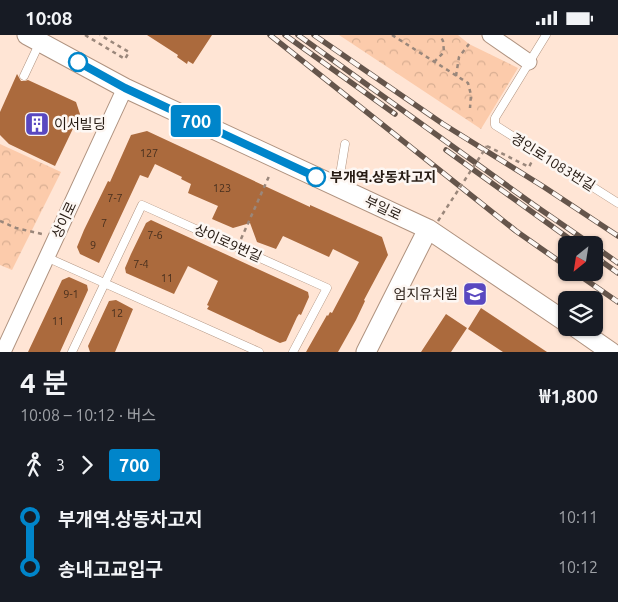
<!DOCTYPE html>
<html lang="ko">
<head>
<meta charset="utf-8">
<style>
	:root { --surface:#171b24; --page:#20242c; --text:#f1f3f6; --muted:#9ea1a6 }
	body { margin:0; font-family:Ubuntu,"Noto Sans KR",sans-serif; background:var(--page); color:var(--text); height:100vh; display:flex; flex-direction:column; font-size:19px; white-space:nowrap }
	* { box-sizing:border-box; margin:0 }
	p { font-size:16px; color:var(--muted) }
	.icon { flex:none; width:28px; height:28px; fill:none; stroke:currentColor; stroke-width:2; stroke-linecap:round; stroke-linejoin:round }
	.map { position:relative; height:317px; overflow:hidden }
	.sheet { display:flex; flex-direction:column; background:var(--surface); flex:1 }
	.sheet>* { flex:none }
	.badge { padding:0 10px; border-radius:4px; font-size:18px; line-height:32px }
	.needle { width:32px; rotate:210deg }
	.tools { position:absolute; left:558px; top:201px; display:grid; gap:10px }
	.tools a { display:grid; place-items:center; width:45px; height:45px; border-radius:8px; background:var(--surface); box-shadow:0 1px 4px #0004; font-size:25px }
	.map>.badge { position:absolute; translate:-50% -50%; box-shadow:0 0 0 2px #fff }
	.legs { display:flex; align-items:center; gap:8px; height:55px; padding:0 20px; font-size:16px }
	.legs p { margin-inline-start:auto }
	.head { display:flex; align-items:center; justify-content:space-between; height:85px; padding:0 20px }
	h1 { font-size:28px; font-weight:600; line-height:38px }
	ul { padding:0 20px; list-style:none }
	li { display:flex; align-items:center; gap:18px; height:50px; font-size:19px }
	li i { display:grid; place-items:center; width:8px; height:100%; margin:0 6px; background:currentColor }
	li i::after { content:''; width:12px; height:12px; margin:-6px; border:4px solid; border-radius:50%; background:var(--surface) }
	li p { margin-inline-start:auto }
	li:first-child i { background:linear-gradient(#0000 50%,currentColor 0) }
	li:last-child i { background:linear-gradient(currentColor 50%,#0000 0) }
	.status { display:flex; justify-content:space-between; align-items:center; height:35px; padding:0 25px; background:var(--surface); direction:ltr }
	.status svg { height:14px; fill:currentColor }
	.map>svg:first-child { display:block }
	.park { fill:url(#park-crowns) }
	.building { fill:#ab6a3d }
	.lines { fill:none; stroke-linecap:round; stroke-linejoin:round }
	.service-casing { stroke:#af927f; stroke-width:9 }
	.minor-casing { stroke:#af927f; stroke-width:17 }
	.tertiary-casing { stroke:#af927f; stroke-width:21 }
	.path { stroke:#9a877b; stroke-width:2.5; stroke-dasharray:4 4; stroke-linecap:butt }
	.service { stroke:#fff; stroke-width:8 }
	.minor { stroke:#fff; stroke-width:15 }
	.tertiary { stroke:#fff; stroke-width:19 }
	.rail-casing { stroke:#65554b; stroke-width:5.5 }
	.rail { stroke:#fdf7f3; stroke-width:4; stroke-dasharray:11; stroke-linecap:butt }
	.path-bridge { stroke:#9a877b; stroke-width:2.5; stroke-dasharray:4 4; stroke-linecap:butt }
	.line-1-casing { stroke:#fff; stroke-width:11 }
	.line-1 { stroke:#0085ca; stroke-width:8 }
	.stop-1-dot { fill:#fff; stroke:#0085ca; stroke-width:2.5 }
	.labels { text-anchor:middle; stroke-width:5; stroke-linejoin:round; paint-order:stroke }
	.number-label { font-size:11px; fill:#472f1e }
	.poi-label { font-size:14px; fill:#261b13; stroke:#fdf7f3; text-anchor:start }
	.street-label { font-size:14px; fill:#261b13; stroke:#fdf7f3 }
	.stop-label { font-size:14px; font-weight:bold; fill:#261b13; stroke:#fdf7f3; text-anchor:start }
</style>
</head>
<body>
<div class="status"><b>10:08</b><svg viewBox="0 0 49 12"><path d="M0 12V9h3v3zM5 12V6h3v6zM10 12V3h3v9zM15 12V0h3v12zM26 1h20v11H26zM47 4h2v5h-2z"/></svg></div>
<div class="map">
<svg width="618" height="317" viewBox="0 0 618 317">
	<defs>
		<pattern id="park-crowns" width="20" height="18" patternUnits="userSpaceOnUse" patternTransform="scale(1.25)"><rect width="20" height="18" fill="#fccbab"/><path d="M2 6a3 3 0 1 1 6 0M12 15a3 3 0 1 1 6 0" fill="none" stroke="#d8ae92"/></pattern>
	</defs>
	<rect width="100%" height="100%" fill="#ffe5d5"/>
	<path class="park" d="M339,0h119l11,9 49,24 -37,61z
		M0,109l61,28 -49,98 -12,-5z"/>
	<path class="building" d="M147,0h65l-19,29 -5,-3 -1,3 -10,-7 1,-2z
		M17,39l4,7h4l3,-1 48,22 4,12 -25,52 -46,-22 -9,-9v-23z
		M147,96l163,76v-2l72,32 6,18 -24,45 1,1 -9,19 -18,32h-32l21,-37 1,1 2,-4 2,1 27,-51 -26,-13 -4,8 -46,-21 -7,13 -19,-7 -7,-19 -17,5 -21,-9 6,-13 -30,-13 3,-9 -10,-5 1,-2 -27,-13 -7,14 -8,-3 -41,88 -19,-9 -3,-7 7,-17 24,-49 2,1 21,-47z
		M151,185l157,72 1,5 -8,18 -2,-1 -2,3 -11,24 -6,2 -73,-34 2,-3 -2,-1 11,-24 -30,-15 -14,28 -48,-21 -1,-5 6,-14 15,-31z
		M69,242l18,8 1,5 -28,62h-32l34,-72z
		M116,265l17,9 -18,43h-25l-2,-6 21,-45z
		M481,273l66,44h-44l-35,-23z
		M446,279l21,14 -16,24h-30z"/>
	<g class="lines">
		<defs>
			<path id="service" d="M546,0l-51,83v7l123,78
				M24,41l16,-34
				M338,152l7,-43
				M46,222l213,95
				M72,317l70,-147 185,83 -34,64"/>
			<path id="minor" d="M490,0l39,27
				M3,317l122,-264"/>
			<path id="tertiary" d="M27,0l98,53 303,141 138,93
				M575,292l36,25
				M366,317l62,-123"/>
		</defs>
		<use href="#service" class="service-casing"/>
		<use href="#minor" class="minor-casing"/>
		<use href="#tertiary" class="tertiary-casing"/>
		<path class="path" d="M85,0l40,24 4,-7 -29,-17
			M392,0l76,48 3,12 -1,13
			M434,27l10,-10 -1,-11 -3,-6
			M456,41l3,-19 10,-13
			M487,111l42,21 3,-6
			M0,186l16,7 26,6
			M241,204l29,-65"/>
		<use href="#service" class="service"/>
		<use href="#minor" class="minor"/>
		<use href="#tertiary" class="tertiary"/>
		<defs>
			<path id="rail" d="M270,0l246,196 50,35
				M285,0l110,79
				M298,0l236,170 58,40
				M314,0l129,89 101,63 74,49
				M446,115l132,95
				M594,211l24,17
				M594,221l24,17
				M576,238l42,29"/>
		</defs>
		<use href="#rail" class="rail-casing"/>
		<use href="#rail" class="rail"/>
		<path class="path-bridge" d="M438,186l49,-75"/>
	</g>
	<g class="lines">
		<defs>
			<path id="line-1" d="M78,27l47,26 191,89"/>
		</defs>
		<use href="#line-1" class="line-1-casing"/>
		<use href="#line-1" class="line-1"/>
	</g>
	<defs>
		<symbol id="building-square" viewBox="-11 -11 22 22"><rect x="-9" y="-9" width="18" height="18" rx="4" fill="#5948c0" stroke="#fdf7f3"/><path d="M-4-6H4V6H1V3H-1V6H-4ZM-2.5-4.3h1.7v1.8h-1.7ZM.8-4.3h1.7v1.8H.8ZM-2.5-1h1.7V.8h-1.7ZM.8-1h1.7V.8H.8Z" fill="#fff"/></symbol>
		<symbol id="school-square" viewBox="-11 -11 22 22"><rect x="-9" y="-9" width="18" height="18" rx="4" fill="#5948c0" stroke="#fdf7f3"/><path d="M0-5L7-2L0 1L-7-2ZM-4 1L0 2.5L4 1V4Q0 6-4 4Z" fill="#fff"/></symbol>
	</defs>
	<g fill-rule="evenodd">
		<use href="#building-square" x="23" y="75" width="28" height="28"/>
		<use href="#school-square" x="461" y="245" width="28" height="28"/>
	</g>
	<g class="stop-1-dot">
		<circle cx="78" cy="27" r="9"/>
		<circle cx="316" cy="142" r="9"/>
	</g>
	<g class="labels">
		<g class="number-label">
			<text x="149" y="122">127</text>
			<text x="222" y="157">123</text>
			<text x="115" y="167">7-7</text>
			<text x="104" y="192">7</text>
			<text x="155" y="204">7-6</text>
			<text x="93" y="214">9</text>
			<text x="141" y="233">7-4</text>
			<text x="167" y="247">11</text>
			<text x="71" y="263">9-1</text>
			<text x="117" y="282">12</text>
			<text x="58" y="290">11</text>
		</g>
		<g class="poi-label">
			<text x="54" y="94">이서빌딩</text>
			<text x="458" y="264" text-anchor="end">엄지유치원</text>
		</g>
		<g class="street-label">
			<text transform="translate(553 127) rotate(32)" y="5">경인로1083번길</text>
			<text transform="translate(383 173) rotate(25)" y="5">부일로</text>
			<text transform="translate(64 185) rotate(-65)" y="5">상이로</text>
			<text transform="translate(228 208) rotate(24)" y="5">상이로9번길</text>
		</g>
		<g class="stop-label">
			<text x="330" y="147">부개역.상동차고지</text>
		</g>
	</g>
</svg>
<div class="tools">
<a><svg class="needle" viewBox="-14 -14 28 28"><path d="M0-13l5 13h-10z" fill="#e53935"/><path d="M0 13l5-13h-10z" fill="#9ea1a6"/></svg></a>
<a><svg class="icon" aria-label="layers" viewBox="0 0 24 24"><path d="M12 4l9 5-9 5-9-5zM3 14l9 5 9-5"/></svg></a>
</div>
<b class="badge" style="left:196px;top:86px;background:#0085ca;color:#fff">700</b>
</div>
<section class="sheet">
<div class="head"><div><h1>4 분</h1><p>10:08 – 10:12 · 버스</p></div><b>₩1,800</b></div>
<div class="legs"><svg class="icon" aria-label="walk" viewBox="0 0 24 24"><circle cx="13" cy="4" r="2"/><path d="M13 8l-2 6 4 7M11 14l-3 7M7 12l3-4h3l4 4"/></svg>3<svg class="icon" aria-label="forward" viewBox="0 0 24 24"><path d="M9 5l7 7-7 7"/></svg><b class="badge" style="background:#0085ca;color:#fff">700</b></div>
<ul>
<li><i style="color:#0085ca"></i><b>부개역.상동차고지</b><p>10:11</p></li>
<li><i style="color:#0085ca"></i><b>송내고교입구</b><p>10:12</p></li>
</ul>
</section>
</body>
</html>
